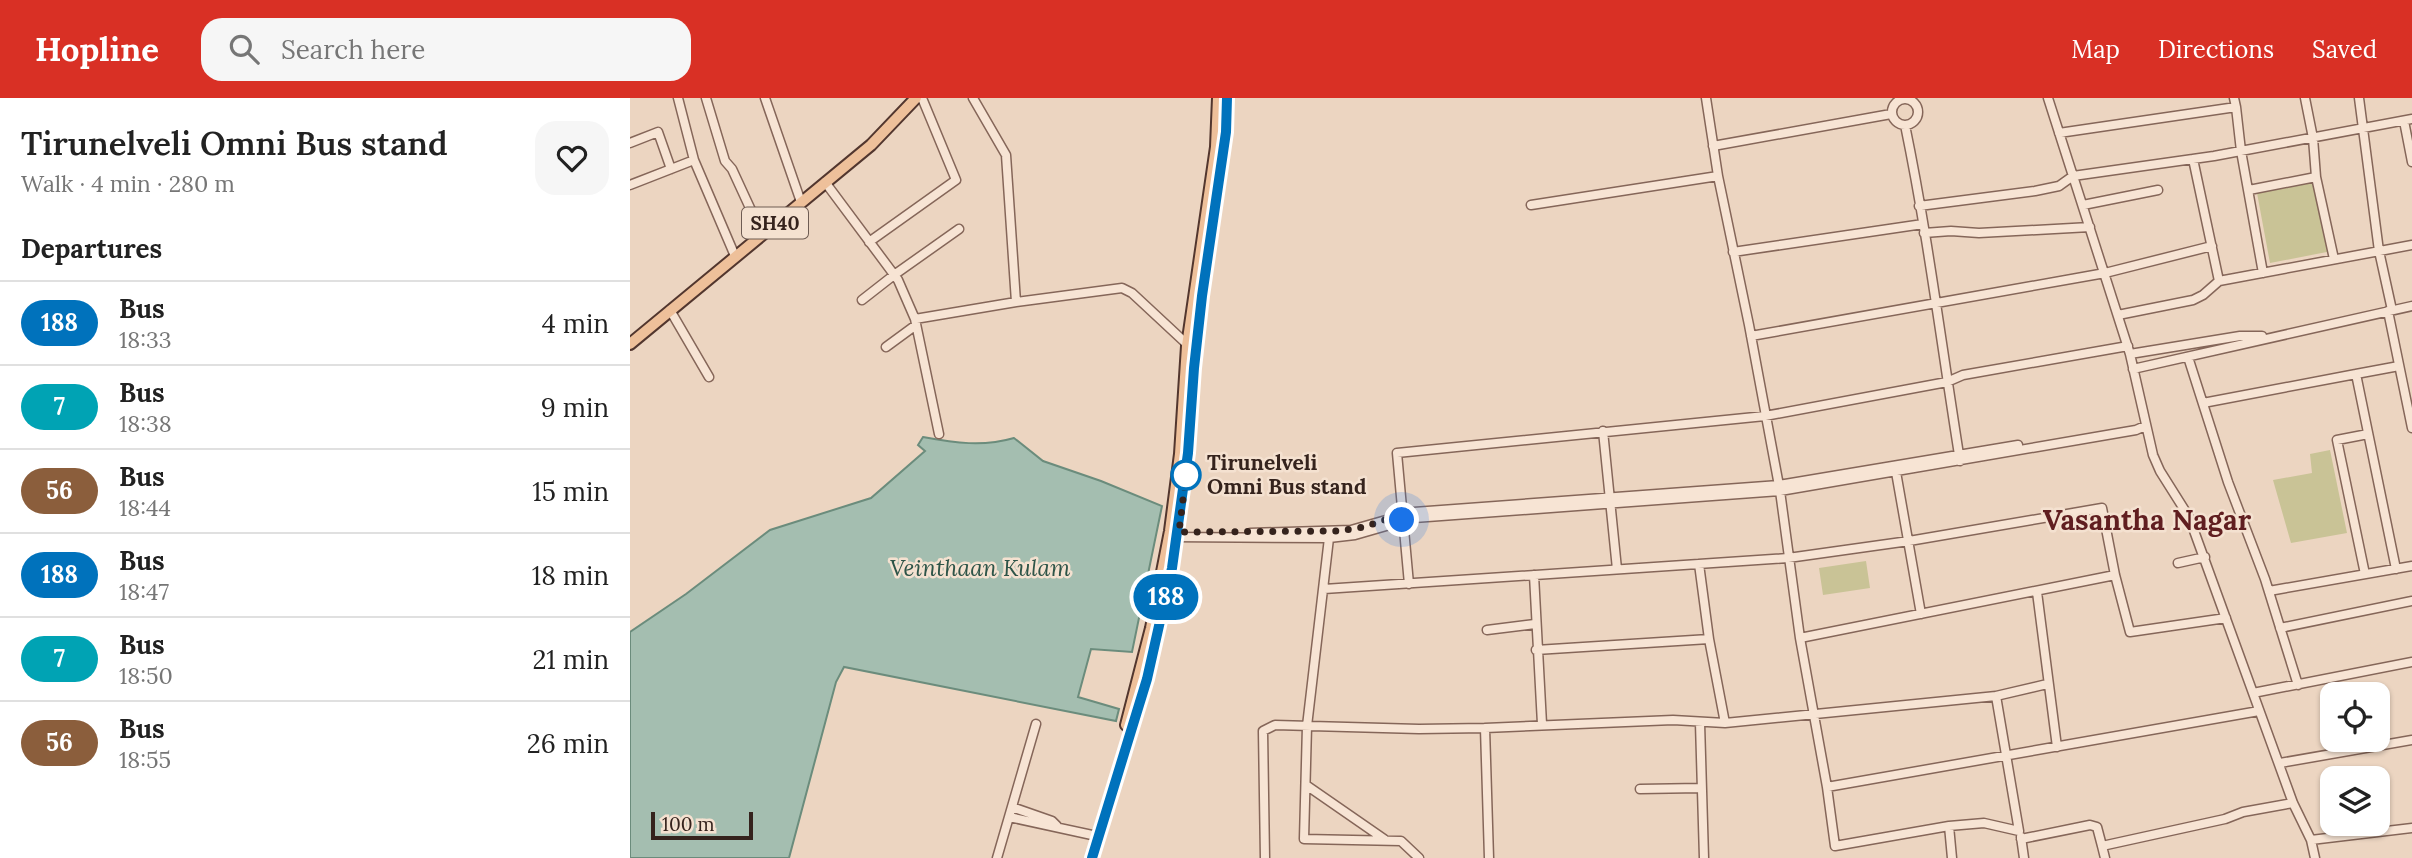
<!DOCTYPE html>
<html lang="en">
<head>
<meta charset="utf-8">
<style>
	:root { --surface:#fff; --page:#f6f6f6; --text:#222; --muted:#767676; --line:#e0e0e0; --accent:#d93025 }
	body { margin:0; font-family:Lora,serif; background:var(--page); color:var(--text); height:100vh; display:flex; flex-direction:column; font-size:26px; white-space:nowrap }
	* { box-sizing:border-box; margin:0 }
	p { font-size:23px; color:var(--muted) }
	.icon { flex:none; width:38px; height:38px; fill:none; stroke:currentColor; stroke-width:2; stroke-linecap:round; stroke-linejoin:round }
	.map { position:relative; flex:1; overflow:hidden }
	.sheet { display:flex; flex-direction:column; background:var(--surface); width:630px }
	.sheet>* { flex:none }
	.badge { padding:0 14px; border-radius:23px; font-size:24px; line-height:46px }
	.fabs { position:absolute; left:1690px; top:584px; display:grid; gap:14px }
	.fabs a { display:grid; place-items:center; width:70px; height:70px; border-radius:14px; background:var(--surface); box-shadow:0 2px 5px #0004; font-size:35px }
	.scale { position:absolute; left:21px; bottom:18px; width:102px; box-sizing:border-box; padding-left:7px; border:4px solid #35231d; border-top:0; font-size:19px; line-height:24px; white-space:nowrap; color:#35231d; -webkit-text-stroke:5px #f4e1d0; paint-order:stroke }
	.you { position:absolute; width:35px; height:35px; margin:-18px; border:5px solid #fff; border-radius:50%; background:#1a73e8; box-shadow:0 0 0 10px #1a73e833 }
	.map>.badge { position:absolute; translate:-50% -50%; box-shadow:0 0 0 4px #fff }
	h2 { padding:0 21px; font-size:26px; line-height:63px }
	.round { display:grid; place-items:center; flex:none; width:74px; height:74px; border-radius:21px; background:var(--page) }
	.headline { display:flex; align-items:center; justify-content:space-between; height:119px; padding:0 21px }
	h1 { font-size:33px; font-weight:600; line-height:52px }
	ul { padding:0; list-style:none }
	li { display:flex; align-items:center; gap:21px; height:84px; padding:0 21px; border-top:2px solid var(--line) }
	li div { flex:1 }
	li b { display:block; font-size:26px }
	li em { font-style:normal }
	li .badge { min-width:77px; font-weight:700; text-align:center }
	header { display:flex; align-items:center; gap:42px; box-sizing:border-box; height:98px; padding:0 35px; background:var(--accent); color:#fff }
	header strong { font-size:33px }
	nav { display:flex; gap:38px; margin-inline-start:auto; font-size:24px }
	.search { width:490px; height:63px; background:var(--page); display:flex; align-items:center; gap:18px; box-sizing:border-box; padding:0 24px; border-radius:21px; color:var(--muted); font-size:26px }
	main { display:flex; flex:1; min-height:0 }
	.map>svg:first-child { display:block }
	.green { fill:#c9c396 }
	.water { fill:#a4beb0; stroke:#6b8c7c; stroke-width:2 }
	.lines { fill:none; stroke-linecap:round; stroke-linejoin:round }
	.minor-casing { stroke:#856659; stroke-width:11 }
	.major-casing { stroke:#52362e; stroke-width:14 }
	.minor { stroke:#f7e4d4; stroke-width:8 }
	.major { stroke:#eec09a; stroke-width:10 }
	.line-casing { stroke:#fff; stroke-width:16 }
	.line { stroke:#0072bc; stroke-width:10 }
	.walk { stroke:#35231d; stroke-width:7; stroke-dasharray:0 12.6 }
	.stop-dot { fill:#fff; stroke:#0072bc; stroke-width:3.5 }
	.labels { text-anchor:middle; stroke-width:5; stroke-linejoin:round; paint-order:stroke }
	.shield { fill:#f4e1d0; stroke:#6e5c53; stroke-width:2 }
	.shield-label { font-size:19px; font-weight:bold; fill:#35231d }
	.stop-label { font-size:21px; font-weight:bold; fill:#35231d; stroke:#f4e1d0; text-anchor:start }
	.water-label { font-size:23px; font-style:italic; fill:#2d5448; stroke:#f4e1d0 }
	.district-label { font-size:28px; font-weight:bold; fill:#601e20; stroke:#f4e1d0 }
</style>
</head>
<body>
<header>
<strong>Hopline</strong>
<div class="search"><svg class="icon" aria-label="search" viewBox="0 0 24 24"><circle cx="10" cy="10" r="6"/><path d="M15 15l6 6"/></svg>Search here</div>
<nav><a>Map</a><a>Directions</a><a>Saved</a></nav>
</header>
<main>
<section class="sheet">
<div class="headline"><div><h1>Tirunelveli Omni Bus stand</h1><p>Walk · 4 min · 280 m</p></div><a class="round"><svg class="icon" aria-label="heart" viewBox="0 0 24 24"><path d="M12 20l-8-8c-3-5 5-10 8-4 3-6 11-1 8 4z"/></svg></a></div>
<h2>Departures</h2>
<ul>
<li><span class="badge" style="background:#0072bc;color:#fff">188</span><div><b>Bus</b><p>18:33</p></div><em>4 min</em></li>
<li><span class="badge" style="background:#00a3b4;color:#fff">7</span><div><b>Bus</b><p>18:38</p></div><em>9 min</em></li>
<li><span class="badge" style="background:#8b5e3c;color:#fff">56</span><div><b>Bus</b><p>18:44</p></div><em>15 min</em></li>
<li><span class="badge" style="background:#0072bc;color:#fff">188</span><div><b>Bus</b><p>18:47</p></div><em>18 min</em></li>
<li><span class="badge" style="background:#00a3b4;color:#fff">7</span><div><b>Bus</b><p>18:50</p></div><em>21 min</em></li>
<li><span class="badge" style="background:#8b5e3c;color:#fff">56</span><div><b>Bus</b><p>18:55</p></div><em>26 min</em></li>
</ul>
</section>
<div class="map">
<svg width="1782" height="760" viewBox="0 0 1782 760">
	<rect width="100%" height="100%" fill="#ecd5c1"/>
	<path class="green" d="M1689,84l13,69 -62,12 -13,-70z
		M1700,352l17,83 -56,10 -18,-63 39,-7 -2,-19z
		M1236,463l4,27 -47,7 -4,-27z"/>
	<path class="water" d="M293,339c32,6 60,10 91,1l29,23 58,20 61,25 -30,146 -41,-3 -13,48 41,12 -3,12 -272,-54 -8,15 -47,176h-159v-226l56,-38 84,-64 101,-32 54,-47 -7,-6z"/>
	<g class="lines">
		<defs>
			<path id="minor" d="M48,0l16,62
				M76,0l19,63 7,8 30,65
				M135,0l36,104
				M1076,0l12,78 31,149 31,166 20,147 27,149 432,-76
				M1418,0l82,256 23,101 7,16 29,46 104,286 18,37 4,18
				M1675,0l8,40 3,39 18,82
				M1729,0l20,153 13,59
				M1262 14a13 13 0 1 1 26 0a13 13 0 1 1-26 0Z
				M1606,9l5,44 22,122
				M1774,23l8,41
				M1275,27c23,111 37,224 55,336
				M1429,35l177,-26 -2,-9
				M0,45l28,-11 13,37 23,-9 41,96
				M1083,48l178,-32
				M1563,61l26,122 193,-36
				M195,84l73,98 17,39 24,115
				M0,87l41,-16
				M1619,92l67,-13
				M901,107l187,-29
				M1453,107l75,-15
				M1289,108l116,-15 24,-5 14,-10 141,-20 198,-37
				M1294,135l27,-2 28,2 111,-6
				M239,144l87,-62 -34,-82
				M1103,154l190,-28
				M232,202l32,-25 65,-46
				M386,204l106,-14 10,5 57,53
				M40,212l39,67
				M1758,213l24,117
				M1488,217l75,-15 10,-5 16,-14
				M285,221l101,-17 -10,-147 -33,-57
				M1121,238l354,-63 107,-27
				M256,249l30,-22
				M1500,256l110,-18h22
				M1558,259l40,125 37,97 33,106
				M1503,271l279,-63
				M1573,305l153,-29
				M973,333l14,138
				M1266,374l25,142
				M620,435l101,-3 63,-18 365,-27 239,-40
				M541,439l158,1 26,-3 59,-17 366,-27 356,-61 9,-4
				M699,440l-22,188 -3,113 97,2 18,17
				M1548,465l27,-6
				M1069,466l10,75 16,84
				M1766,471l-40,-195 43,-8
				M1735,476l-28,-134 31,-6
				M904,477l8,149
				M779,486l-12,-131 368,-37 182,-34 16,-7 165,-29
				M694,491l464,-31 121,-17 193,-33 13,67 15,57 96,-14
				M1639,493l143,-25
				M1407,494l20,155
				M1650,530l132,-27
				M857,532l48,-6
				M1170,540l315,-63
				M906,552l173,-11
				M1623,595l159,-31
				M1366,598l51,-12
				M1070,625l4,135
				M1650,665l132,-23
				M676,687l78,54
				M1010,691l60,-1
				M382,709l40,14 5,5
				M379,719l83,18
				M1319,728l3,32
				M1391,739l3,21
				M1391,741l69,-14 7,2 5,19 123,-27 18,-7 50,-9
				M1681,742l101,-12
				M1472,748l3,12
				M367,760l39,-134
				M635,760l-2,-127 12,-6 144,4 66,-1
				M859,760l-4,-130 188,-8 52,3 271,-27 23,135 -35,-8 -35,3 -114,20 -8,-59"/>
			<path id="major" d="M0,246l241,-199 45,-47
				M496,627l25,-97 19,-97 10,-77 7,-108 29,-199 2,-49
				M462,760l55,-179 25,-111 16,-115 5,-85 9,-72 24,-164 1,-34"/>
		</defs>
		<use href="#minor" class="minor-casing"/>
		<use href="#major" class="major-casing"/>
		<use href="#minor" class="minor"/>
		<use href="#major" class="major"/>
	</g>
	<g class="lines">
		<defs>
			<path id="line" d="M462,760l55,-179 25,-111 16,-115 6,-85 8,-72 24,-164 1,-34"/>
		</defs>
		<use href="#line" class="line-casing"/>
		<use href="#line" class="line"/>
		<path class="walk" d="M556,377l-7,57 161,-1 24,-4 38,-13v6"/>
	</g>
	<circle class="stop-dot" cx="556" cy="377" r="14"/>
	<g class="labels">
		<rect class="shield" x="112" y="109.5" width="66" height="31" rx="5"/>
		<g class="shield-label">
			<text x="145" y="132">SH40</text>
		</g>
		<g class="stop-label">
			<text x="577" y="372">Tirunelveli<tspan x="577" dy="24">Omni Bus stand</tspan></text>
		</g>
		<g class="water-label">
			<text x="350" y="478">Veinthaan Kulam</text>
		</g>
		<g class="district-label">
			<text x="1517" y="432">Vasantha Nagar</text>
		</g>
	</g>
</svg>
<div class="fabs">
<a><svg class="icon" aria-label="locate" viewBox="0 0 24 24"><circle cx="12" cy="12" r="6"/><path d="M12 2v4M12 18v4M2 12h4M18 12h4"/></svg></a>
<a><svg class="icon" aria-label="layers" viewBox="0 0 24 24"><path d="M12 4l9 5-9 5-9-5zM3 14l9 5 9-5"/></svg></a>
</div>
<div class="scale">100 m</div>
<div class="you" style="left:772px;top:422px"></div>
<b class="badge" style="left:536px;top:499px;background:#0072bc;color:#fff">188</b>
</div>
</main>
</body>
</html>
